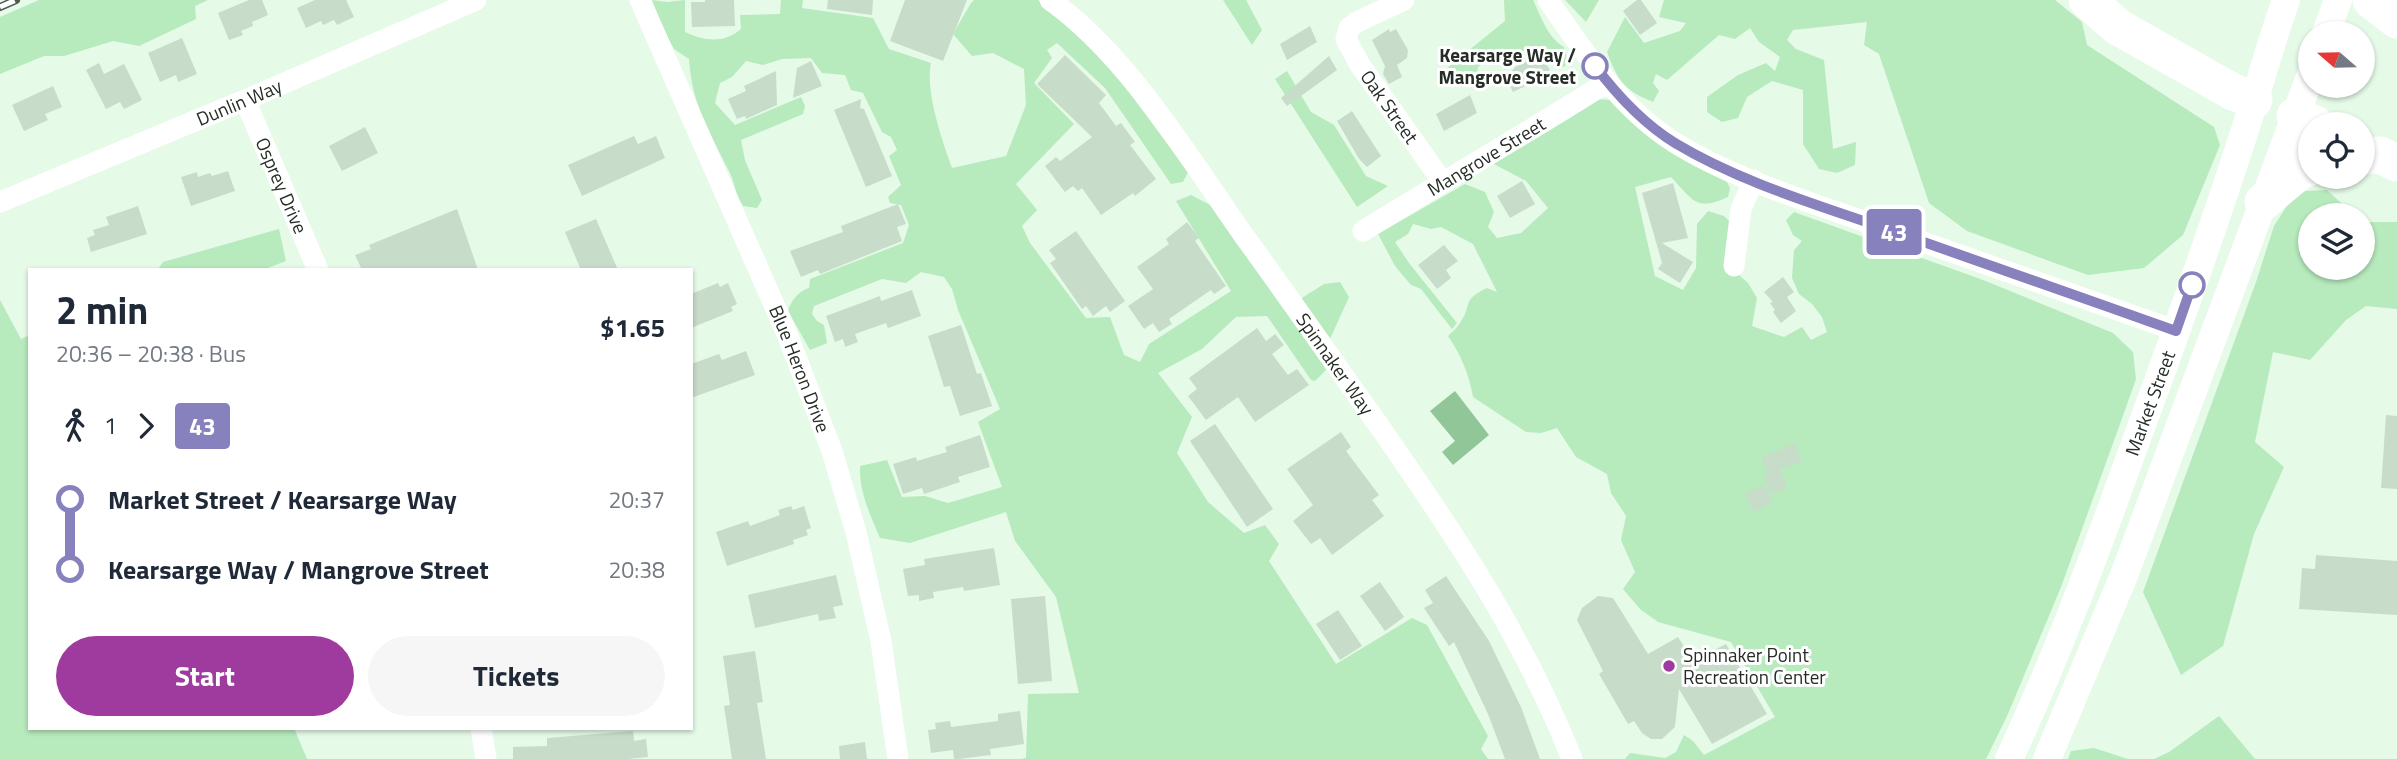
<!DOCTYPE html>
<html lang="en">
<head>
<meta charset="utf-8">
<style>
	:root { --surface:#fff; --page:#f6f6f7; --text:#1f2937; --muted:#747a83; --accent:#9f3a9e }
	body { margin:0; font-family:"Titillium Web",sans-serif; background:var(--page); color:var(--text); height:100vh; display:flex; flex-direction:column; font-size:26px; white-space:nowrap }
	* { box-sizing:border-box; margin:0 }
	p { font-size:23px; color:var(--muted) }
	.icon { flex:none; width:38px; height:38px; fill:none; stroke:currentColor; stroke-width:2; stroke-linecap:round; stroke-linejoin:round }
	.map { position:relative; flex:1; overflow:hidden }
	.side { position:absolute; left:28px; top:268px; width:665px; height:462px; display:flex; flex-direction:column; background:var(--surface); border-radius:0px; box-shadow:0 2px 5px #0004 }
	.side>* { flex:none }
	.badge { padding:0 14px; border-radius:5px; font-size:24px; line-height:46px }
	.needle { width:46px; rotate:290deg }
	.buttons { position:absolute; left:2298px; top:21px; display:grid; gap:14px }
	.buttons a { display:grid; place-items:center; width:77px; height:77px; border-radius:50%; background:var(--surface); box-shadow:0 2px 5px #0004; font-size:35px }
	.map>.badge { position:absolute; translate:-50% -50%; box-shadow:0 0 0 4px #fff }
	.legs { display:flex; align-items:center; gap:10px; height:77px; padding:0 28px; font-size:23px }
	.legs p { margin-inline-start:auto }
	.head { display:flex; align-items:center; justify-content:space-between; height:119px; padding:0 28px }
	h1 { font-size:38px; font-weight:700; line-height:52px }
	.button { display:flex; gap:14px; margin-top:auto; padding:14px 28px }
	.button a { flex:1; height:80px; border-radius:42px; background:var(--accent); color:#fff; font-size:28px; font-weight:700; line-height:80px; text-align:center }
	.button a+a { background:var(--page); color:var(--text) }
	ul { padding:0 28px; list-style:none }
	li { display:flex; align-items:center; gap:24px; height:70px; font-size:26px }
	li i { display:grid; place-items:center; width:10px; height:100%; margin:0 9px; background:currentColor }
	li i::after { content:''; width:18px; height:18px; margin:-9px; border:5px solid; border-radius:50%; background:var(--surface) }
	li p { margin-inline-start:auto }
	li:first-child i { background:linear-gradient(#0000 50%,currentColor 0) }
	li:last-child i { background:linear-gradient(currentColor 50%,#0000 0) }
	.map>svg:first-child { display:block }
	.green { fill:#b7eabd }
	.water { fill:#91c798 }
	.building { fill:#c8dcca }
	.lines { fill:none; stroke-linecap:round; stroke-linejoin:round }
	.street { stroke:#fff; stroke-width:21 }
	.secondary { stroke:#fff; stroke-width:28 }
	.highway { stroke:#fff; stroke-width:37 }
	.rail-casing { stroke:#505a51; stroke-width:8 }
	.rail { stroke:#fff; stroke-width:5; stroke-dasharray:16; stroke-linecap:butt }
	.line-1-casing { stroke:#fff; stroke-width:16 }
	.line-1 { stroke:#8781bd; stroke-width:10 }
	.stop-1-dot { fill:#fff; stroke:#8781bd; stroke-width:3.5 }
	.poi-dot { fill:#9f3a9e; stroke:#fff; stroke-width:2.5 }
	.labels { text-anchor:middle; stroke-width:6; stroke-linejoin:round; paint-order:stroke }
	.stop-label { font-size:19px; font-weight:bold; fill:#252d26; stroke:#fff; text-anchor:end }
	.street-label { font-size:19px; fill:#252d26; stroke:#fff }
	.poi-label { font-size:19px; fill:#252d26; stroke:#fff; text-anchor:start }
</style>
</head>
<body>
<div class="map">
<svg width="2397" height="759" viewBox="0 0 2397 759">
	<rect width="100%" height="100%" fill="#e6fae8"/>
	<path class="green" d="M39,0h169l-13,6 1,13 -57,27 -26,-5 -49,15h-20l-44,18v-57z
		M652,0l15,2 18,-2v32c19,9 39,12 56,-3l-1,-14 40,-1 1,-14h22l-1,8 71,10 16,31 42,14c-6,28 11,77 21,105l54,-12 20,-51 -2,-36 -31,-16 -21,3 -19,-22 18,-31 3,-3h64l41,31 47,57 62,84 -5,10 -12,2 -66,-96 -48,-45 -10,7 5,8 -18,25 40,41 -58,60 21,26 -15,16 8,17 56,75 24,-1 14,38 16,7 9,-18 82,-53 -55,-90 15,-6 23,12 77,98 33,-21 16,-2 9,15 -19,42 -9,10 5,21 -11,11 -4,-1 -44,-64 -31,1 -34,32 -44,24 34,44 -15,36 31,49 36,31 21,-8 14,19 -10,17 67,103 76,-46 15,7 61,111 -7,13 7,10h-468l6,-1 2,-64 51,-1 -23,-96 -41,-56 -9,-29 -96,31 -30,-5c-10,-23 -21,-47 -20,-72l27,-6 15,37 23,-1 23,7 54,-16 -24,-65 22,-13 -42,-99 -6,-21 -8,-12 -23,-5 -15,11 -24,-4 -68,27 -2,8 5,7 7,4 3,18 -17,7 -22,-39c3,-10 10,-20 21,-23l1,-9 93,-36 6,-18 -8,-20 -11,-2 -2,-6 13,-12 -12,-29 8,-6 -6,-13 -9,-5 -19,-39 -12,-3 -6,-15 -23,-2 -11,-15 -29,1 -19,6 -17,-4 -14,16 -12,6 -5,20 20,22 66,-28 4,9 -2,8 -62,26 4,20 17,40 -5,8 -14,-2c-8,-11 -8,-24 -14,-35 -20,-40 -37,-66 -40,-112l-15,-10 -13,-24z
		M1223,0h23l16,30 -10,15z
		M1504,0h29c8,16 14,37 31,47l4,14 -4,6h-6l-9,-7 -5,-10 -46,3 -20,14 -1,7 -9,6 -21,-12 58,-47z
		M1565,0h34l-13,22z
		M1664,0h391l27,22 5,23 127,82 6,18 -37,90 -39,33 -56,7 -121,-44 -38,-28 -50,-149 -15,-9 3,-23 -74,8 -6,10 9,9 28,11 9,89 23,-7 -1,23 -18,8 -18,-4 -16,-25v-54l-31,-9 -25,16 -9,21 -16,4 -15,-10v-15l31,-22 28,-12 9,8 5,-14 -21,-15 -9,-14 -15,11 -16,-4 -52,45 -11,-6 -3,9 6,8 -6,11c-29,-12 -35,-21 -46,-50l18,-35 19,26 36,-12 6,-8 -27,-6z
		M1287,71l24,41 23,13 32,51 22,10 -31,21 -82,-128z
		M1591,99l24,1 112,82 3,6 -2,9c-32,15 -35,3 -57,-20l-36,10 20,89 28,14 13,-22 1,-44 11,-13 16,5 11,10 3,48 10,9 9,15 -5,28 32,11 18,-10 9,13 16,-8 -5,-15 -10,-13 -13,-10 -7,-16 2,-28 8,-9 -9,-6 -7,-15 8,-8 189,68 130,53 20,19 3,27 -16,45 -59,163 -53,127 -22,45h-361l5,-6 35,5 11,-6 8,-17 9,6 11,14 71,-38 -44,-75 -73,-20 -18,-13 -17,-20 12,-17 -14,-32 5,-24 -15,-23 -4,-19 -31,-17 -19,-29 -16,5 -15,-1 -53,-35c-4,-23 -12,-42 -25,-61 4,-4 9,-8 12,-13 13,-18 0,-22 27,-35l10,4 -24,-48 -32,-17 -10,2 -18,-5 -5,10 -13,8 14,21 48,60 -5,6 -31,-40 -10,-4 -16,-19 -17,-32 87,-50 20,8 9,20 -6,15 9,11 24,-5 27,-25 -22,-27 -34,-18z
		M2327,190l27,25h-44v53h52l1,-46h34v87l-31,-3 -20,14 -36,40 -37,-8 -18,90 29,25 -30,67 -31,112 -42,29 -38,-83 113,-310 18,-56 19,-30 11,-5z
		M279,229l7,32 -21,8h-107l5,-7z
		M0,300l21,39 9,-4v393h264l13,31h-307z
		M2219,716l36,43h-101l15,-7z
		M2094,748l34,11h-60l3,-8z"/>
	<path class="water" d="M1455,391l34,44 -36,30 -11,-13 13,-11 -25,-30z"/>
	<path class="building" d="M249,0h13l6,15 -16,7 1,4 -12,5 2,4 -14,5 -11,-27z
		M315,0h31l8,17 -17,8 -3,-5 -11,5 -2,-4 -15,7 -9,-20z
		M705,0h29l1,26 -43,1 -1,-25h14z
		M828,0h45l-1,15 -45,-6z
		M905,0h62l-24,61 -53,-20z
		M1637,0h4l16,23 -17,12 -17,-24z
		M1310,26l7,16 -30,18 -7,-16z
		M1389,29l1,3 6,-3 12,21 -1,8 -10,7 5,12 -13,7 -6,-10 2,-8 -13,-26z
		M182,38l15,36 -19,8 -2,-7 -16,7 -12,-29z
		M1540,54l10,16 -18,13 -19,9 -7,-14 9,-11z
		M1065,55l41,40 -7,8 17,23 5,-3 14,19 -5,3 26,34 -21,17 -2,-3 -32,22 -19,-27 -4,3 -5,-5 -8,6 -20,-26 11,-9 4,4 32,-24 -55,-53z
		M1329,56l8,14 -50,36 -6,-8z
		M811,61l11,25 -29,12 4,-30z
		M99,63l5,11 20,-10 18,36 -18,9 -4,-7 -14,7 -20,-39z
		M776,71l1,34 -31,14 -1,-3 -8,3 -9,-20 18,-8 -2,-5z
		M53,86l9,21 -17,7 3,6 -24,11 -12,-26z
		M1470,95l7,18 -33,18 -8,-17z
		M861,99l-1,9 4,1 28,67 -26,11 -32,-77z
		M1352,111l29,45 -14,11 -8,-8 -22,-38z
		M365,127l13,26 -36,18 -13,-25z
		M634,136l4,8 18,-8 9,22 -83,38 -14,-31z
		M228,171l7,20 -44,15 -10,-29 16,-5 1,5 12,-4 2,3z
		M1522,181l13,23 -25,14 -13,-22z
		M1673,183l15,55 -26,5 31,19 -13,21 -22,-14 4,-6 -20,-70z
		M898,204l8,20 -9,3 5,14 -82,33 -2,-4 -17,7 -11,-26 53,-19 -2,-6z
		M138,206l9,28 -56,18 -4,-14 8,-3 -2,-5 16,-5 -3,-8z
		M457,209l21,61h-116l-7,-15 16,-6 -2,-4z
		M596,219l22,51h-37l-16,-38z
		M1187,222l12,16 -4,3 31,45 -12,8 -3,-4 -42,29 3,5 -13,8 -6,-9 -9,6 -16,-23 25,-17 -16,-22 32,-23 -3,-5z
		M1076,231l49,70 -15,11 -4,-6 -13,10 -7,-10 -4,3 -32,-46 6,-4 -7,-9z
		M1444,245l14,16 -12,9 5,8 -14,11 -19,-24z
		M1783,277l11,15 -7,5 9,14 -15,12 -8,-11 2,-2 -5,-7 3,-1 -9,-10z
		M718,283l2,4 8,-4 9,21 -6,3 2,4 -42,17v-34z
		M912,290l9,26 -33,12 -2,-5 -31,11 3,8 -13,5 -2,-8 -8,3 -9,-26 54,-20 1,5z
		M961,325l16,49 4,-1 11,33 -32,10 -10,-30 -6,1 -16,-51z
		M1257,328l9,13 9,-7 9,11 -12,9 16,21 9,-6 12,16 -54,37 -17,-25 -32,23 -18,-24 9,-7 -8,-11z
		M746,351l9,24 -64,23v-34l28,-10 3,6z
		M2386,415l11,1v73l-16,-1z
		M1215,424l58,85 -26,18 -57,-86z
		M1341,432l10,15 -5,4 33,44 -7,5 12,16 -52,39 -12,-17 -9,6 -18,-23 20,-16 -26,-36z
		M980,435l10,32 -32,10 2,5 -36,12 -2,-6 -19,6 -10,-30 23,-7 1,4 30,-9 -2,-5z
		M1794,443l8,18 -22,8 7,19 -16,6 -7,-18 13,-6 -9,4 -7,-16z
		M1764,485l9,17 -19,10 -9,-18z
		M791,506l2,4 11,-4 7,22 -5,2 2,5 -15,5 1,4 -67,22 -11,-34 32,-11 2,5 30,-11 -2,-5z
		M994,548l6,37 -36,6 -1,-4 -30,5 1,6 -15,3v-6l-11,1 -5,-27 22,-4 -1,-6z
		M2316,555l81,6v54l-98,-6 3,-41 13,1z
		M836,575l7,30 -10,2 3,11 -17,3 -1,-7 -63,14 -7,-33z
		M1446,576l43,65 32,66 19,52h-35l-17,-45 -34,-72 -5,4 -25,-38 9,-5 -8,-13z
		M1380,582l24,35 -19,14 -25,-35z
		M1045,596l7,85 -34,3 -7,-85z
		M1598,596l15,2 35,56 30,-17 15,24 33,-17 41,70 -55,30 -33,-55 -4,38 -13,12h-11l-9,-6 -8,-12 -6,3 -29,-50 4,-3 -26,-51 5,-12z
		M1338,610l24,36 -22,14 -24,-36z
		M755,651l8,51 -6,1 9,56h-34l-8,-53 6,-1 -7,-49z
		M1020,711l4,33 -34,5 1,6 -33,4h-4l-1,-9 -22,3 -3,-23 8,-1 -1,-6 15,-2 1,6 47,-6v-7z
		M633,731l1,10 12,-2 2,18 -20,2h-115v-12l34,-1v-8z
		M865,742l2,17h-27l-1,-13z"/>
	<g class="lines">
		<g class="street">
			<path id="s1" d="M640,0l147,334 45,117 24,81 25,109 17,118"/>
			<path id="s2" d="M1050,0c79,56 141,161 197,240 46,63 90,127 135,190 75,108 141,206 190,329"/>
			<path id="s3" d="M1404,0l-47,22 -8,6 -3,11 14,26 82,116"/>
			<path d="M1548,0c36,52 72,108 126,142 58,37 142,62 206,85 99,35 198,69 297,104"/>
			<path id="s4" d="M245,100l73,170"/>
			<path id="s5" d="M0,202l245,-102 231,-100"/>
			<path id="s6" d="M1363,231c78,-48 157,-94 235,-143l11,-4"/>
			<path d="M1734,266l7,-57 13,-29"/>
			<path d="M481,728l5,31"/>
		</g>
		<g class="secondary">
			<path d="M2326,33l12,-33"/>
			<path id="s7" d="M2009,759c50,-107 91,-218 131,-329 36,-97 71,-195 103,-294 15,-45 27,-91 43,-136"/>
			<path d="M2047,759l78,-186 185,-496"/>
		</g>
		<path class="highway" d="M2087,0l31,27 115,65 21,8
			M2371,0l26,20
			M2295,116l20,8
			M2362,156l18,-1 17,8
			M2263,202l37,-31 10,-4"/>
		<defs>
			<path id="rail" d="M0,7l16,-7"/>
		</defs>
		<use href="#rail" class="rail-casing"/>
		<use href="#rail" class="rail"/>
	</g>
	<g class="lines">
		<defs>
			<path id="line-1" d="M1595,66c22,29 49,58 80,77 63,38 137,60 206,84 99,35 197,69 295,104l16,-46"/>
		</defs>
		<use href="#line-1" class="line-1-casing"/>
		<use href="#line-1" class="line-1"/>
	</g>
	<g class="stop-1-dot">
		<circle cx="1595" cy="66" r="12"/>
		<circle cx="2192" cy="285" r="12"/>
	</g>
	<circle class="poi-dot" cx="1669" cy="666" r="7"/>
	<g class="labels">
		<g class="stop-label">
			<text x="1576" y="62">Kearsarge Way /<tspan x="1576" dy="22">Mangrove Street</tspan></text>
		</g>
		<g class="street-label">
			<text dy="7" stroke="none"><textPath href="#s5" startOffset="259">Dunlin Way</textPath></text>
			<text dy="7" stroke="none"><textPath href="#s3" startOffset="154">Oak Street</textPath></text>
			<text dy="7" stroke="none"><textPath href="#s6" startOffset="144">Mangrove Street</textPath></text>
			<text dy="7" stroke="none"><textPath href="#s4" startOffset="93">Osprey Drive</textPath></text>
			<text dy="7" stroke="none"><textPath href="#s2" startOffset="464">Spinnaker Way</textPath></text>
			<text dy="7" stroke="none"><textPath href="#s1" startOffset="402">Blue Heron Drive</textPath></text>
			<text dy="7" stroke="none"><textPath href="#s7" startOffset="383">Market Street</textPath></text>
		</g>
		<g class="poi-label">
			<text x="1683" y="662">Spinnaker Point<tspan x="1683" dy="22">Recreation Center</tspan></text>
		</g>
	</g>
</svg>
<div class="buttons">
<a><svg class="needle" viewBox="-14 -14 28 28"><path d="M0-13l5 13h-10z" fill="#e53935"/><path d="M0 13l5-13h-10z" fill="#747a83"/></svg></a>
<a><svg class="icon" aria-label="locate" viewBox="0 0 24 24"><circle cx="12" cy="12" r="6"/><path d="M12 2v4M12 18v4M2 12h4M18 12h4"/></svg></a>
<a><svg class="icon" aria-label="layers" viewBox="0 0 24 24"><path d="M12 4l9 5-9 5-9-5zM3 14l9 5 9-5"/></svg></a>
</div>
<b class="badge" style="left:1894px;top:232px;background:#8781bd;color:#fff">43</b>
<section class="side">
<div class="head"><div><h1>2 min</h1><p>20:36 – 20:38 · Bus</p></div><b>$1.65</b></div>
<div class="legs"><svg class="icon" aria-label="walk" viewBox="0 0 24 24"><circle cx="13" cy="4" r="2"/><path d="M13 8l-2 6 4 7M11 14l-3 7M7 12l3-4h3l4 4"/></svg>1<svg class="icon" aria-label="forward" viewBox="0 0 24 24"><path d="M9 5l7 7-7 7"/></svg><b class="badge" style="background:#8781bd;color:#fff">43</b></div>
<ul>
<li><i style="color:#8781bd"></i><b>Market Street / Kearsarge Way</b><p>20:37</p></li>
<li><i style="color:#8781bd"></i><b>Kearsarge Way / Mangrove Street</b><p>20:38</p></li>
</ul>
<div class="button"><a>Start</a><a>Tickets</a></div>
</section>
</div>
</body>
</html>
